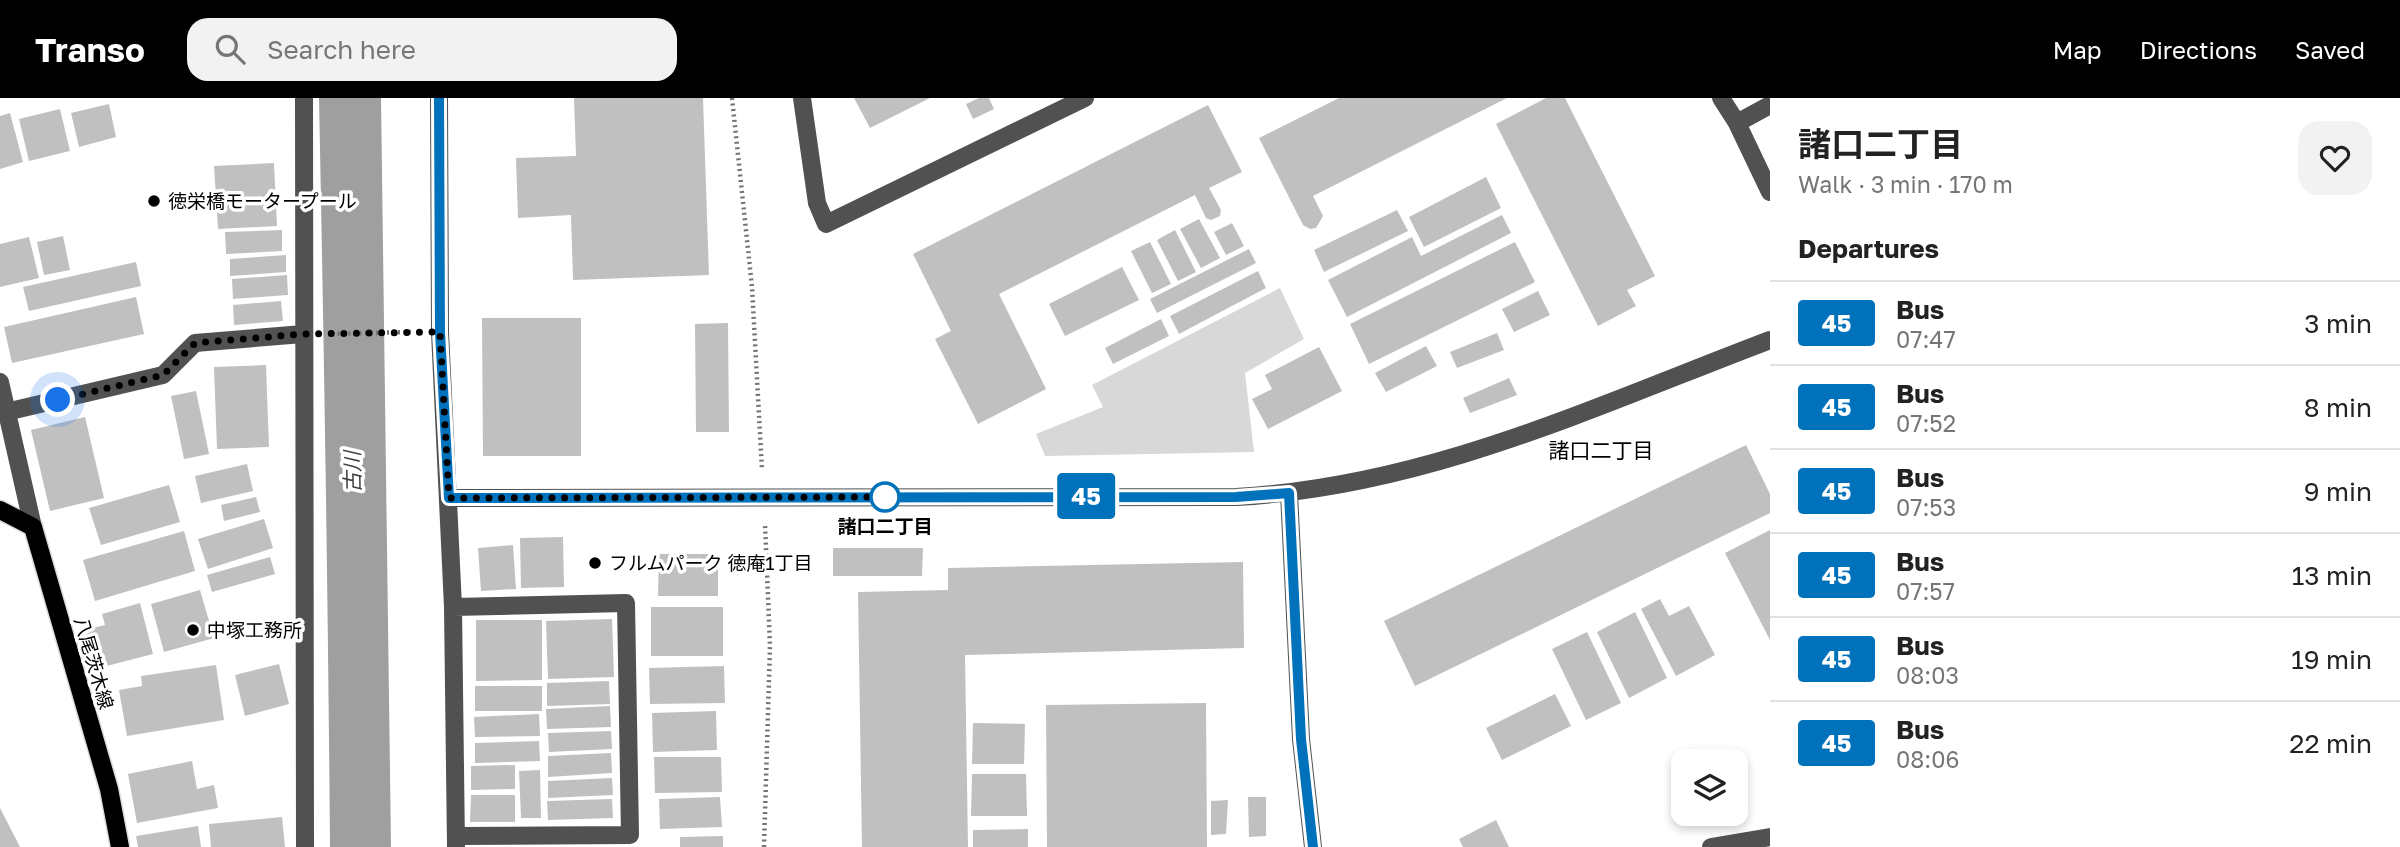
<!DOCTYPE html>
<html lang="en">
<head>
<meta charset="utf-8">
<style>
	:root { --surface:#fff; --page:#f2f2f2; --text:#222; --muted:#767676; --line:#e0e0e0; --accent:#000 }
	body { margin:0; font-family:"Golos Text","Noto Sans JP",sans-serif; background:var(--page); color:var(--text); height:100vh; display:flex; flex-direction:column; font-size:26px; white-space:nowrap }
	* { box-sizing:border-box; margin:0 }
	p { font-size:23px; color:var(--muted) }
	.icon { flex:none; width:38px; height:38px; fill:none; stroke:currentColor; stroke-width:2; stroke-linecap:round; stroke-linejoin:round }
	.map { position:relative; flex:1; overflow:hidden }
	.details { display:flex; flex-direction:column; background:var(--surface); width:630px }
	.details>* { flex:none }
	.badge { padding:0 14px; border-radius:5px; font-size:24px; line-height:46px }
	.fabs { position:absolute; left:1671px; top:651px; display:grid; gap:14px }
	.fabs a { display:grid; place-items:center; width:77px; height:77px; border-radius:14px; background:var(--surface); box-shadow:0 4px 10px #0003; font-size:35px }
	.you { position:absolute; width:35px; height:35px; margin:-18px; border:5px solid #fff; border-radius:50%; background:#1a73e8; box-shadow:0 0 0 10px #1a73e833 }
	.map>.badge { position:absolute; translate:-50% -50%; box-shadow:0 0 0 4px #fff }
	h2 { padding:0 28px; font-size:26px; line-height:63px }
	.round { display:grid; place-items:center; flex:none; width:74px; height:74px; border-radius:21px; background:var(--page) }
	.overview { display:flex; align-items:center; justify-content:space-between; height:119px; padding:0 28px }
	h1 { font-size:33px; font-weight:700; line-height:52px }
	ul { padding:0; list-style:none }
	li { display:flex; align-items:center; gap:21px; height:84px; padding:0 28px; border-top:2px solid var(--line) }
	li div { flex:1 }
	li b { display:block; font-size:26px }
	li em { font-style:normal }
	li .badge { min-width:77px; font-weight:700; text-align:center }
	header { display:flex; align-items:center; gap:42px; box-sizing:border-box; height:98px; padding:0 35px; background:var(--accent); color:#fff }
	header strong { font-size:33px }
	nav { display:flex; gap:38px; margin-inline-start:auto; font-size:24px }
	.search { width:490px; height:63px; background:var(--page); display:flex; align-items:center; gap:18px; box-sizing:border-box; padding:0 24px; border-radius:21px; color:var(--muted); font-size:26px }
	main { display:flex; flex:1; min-height:0 }
	.map>svg:first-child { display:block }
	.green { fill:#d8d8d8 }
	.water { fill:#9f9f9f }
	.building { fill:#c0c0c0 }
	.lines { fill:none; stroke-linecap:round; stroke-linejoin:round }
	.major-casing { stroke:#dbdbdb; stroke-width:21 }
	.path { stroke:#737373; stroke-width:4.5; stroke-dasharray:2 3.5; stroke-linecap:butt }
	.minor { stroke:#515151; stroke-width:18 }
	.major { stroke:#000; stroke-width:18 }
	.line-casing { stroke:#fff; stroke-width:16 }
	.line { stroke:#0072bc; stroke-width:10 }
	.walk { stroke:#000; stroke-width:7; stroke-dasharray:0 12.6 }
	.poi-dot { fill:#000; stroke:#fff; stroke-width:2.5 }
	.stop-dot { fill:#fff; stroke:#0072bc; stroke-width:3.5 }
	.labels { text-anchor:middle; stroke-width:7; stroke-linejoin:round; paint-order:stroke }
	.poi-label { font-size:19px; fill:#000; stroke:#fff; text-anchor:start }
	.stop-label { font-size:19px; font-weight:bold; fill:#000; stroke:#fff }
	.street-label { font-size:19px; fill:#000; stroke:#fff }
	.neighbourhood-label { font-size:21px; fill:#000; stroke:#fff }
	.water-label { font-size:21px; font-style:italic; fill:#404040; stroke:#fff }
</style>
</head>
<body>
<header>
<strong>Transo</strong>
<div class="search"><svg class="icon" aria-label="search" viewBox="0 0 24 24"><circle cx="10" cy="10" r="6"/><path d="M15 15l6 6"/></svg>Search here</div>
<nav><a>Map</a><a>Directions</a><a>Saved</a></nav>
</header>
<main>
<div class="map">
<svg width="1770" height="749" viewBox="0 0 1770 749">
	<rect width="100%" height="100%" fill="#fff"/>
	<path class="green" d="M1280,190l24,51 -59,34 9,79 -209,4 -9,-22 67,-27 -11,-22z"/>
	<path class="water" d="M319,0h62l10,749h-61c-2,-250 -6,-499 -11,-749z"/>
	<path class="building" d="M574,0h129l6,177 -136,5 -2,-65 -53,3 -2,-60 60,-2z
		M854,0h76l-60,30z
		M979,0h10l5,11 -21,10 -7,-15z
		M1339,0h168l-194,98 10,20 -7,12 -6,1 -7,-4 -44,-87z
		M1546,0h19l90,178 -28,14 9,16 -38,20 -102,-202z
		M109,6l7,33 -37,10 -8,-34z
		M1208,7l34,67 -33,16 12,22 -1,6 -9,4 -5,-2 -11,-23 -196,99 47,95 -68,35 -43,-85 16,-8 -38,-77z
		M60,11l10,42 -41,10 -10,-42z
		M10,15l13,49 -23,7v-53z
		M274,65l3,63 -59,3 -4,-63z
		M1486,79l15,31 -77,39 -15,-30z
		M1397,112l11,21 -84,41 -10,-22z
		M1502,117l9,18 -164,84 -19,-37 84,-43 9,19z
		M1199,121l21,39 -19,10 -21,-39z
		M1232,125l12,23 -18,9 -12,-23z
		M282,132v21l-56,3 -1,-22z
		M1175,132l21,42 -18,9 -21,-41z
		M63,138l7,34 -26,5 -7,-33z
		M29,139l10,41 -39,9v-43z
		M1150,144l21,42 -19,9 -21,-42z
		M1515,144l20,40 -166,82 -19,-40z
		M1249,151l7,14 -99,50 -7,-14z
		M286,157v17l-56,4v-17z
		M136,164l5,24 -112,25 -6,-24z
		M1122,169l17,33 -74,36 -16,-32z
		M1258,173l8,17 -87,46 -9,-18z
		M287,177l1,20 -55,4 -1,-20z
		M1538,193l12,24 -36,17 -12,-23z
		M136,199l8,37 -132,29 -8,-36z
		M281,203l2,20 -49,4 -1,-20z
		M482,220h99v138h-98z
		M1161,221l8,17 -56,28 -8,-16z
		M728,225l1,109h-33l-1,-108z
		M1497,235l7,17 -47,18 -7,-16z
		M1426,248l11,20 -51,26 -11,-19z
		M1319,249l23,44 -74,38 -16,-30 20,-10 -7,-14z
		M266,267l3,82 -52,2 -3,-82z
		M1509,280l8,17 -47,18 -7,-15z
		M196,293l13,63 -25,5 -13,-63z
		M85,319l19,81 -54,13 -19,-81z
		M1746,347l24,49v19l-355,173 -31,-65z
		M247,366l6,27 -52,12 -6,-27z
		M169,387l11,37 -79,23 -12,-37z
		M256,399l4,15 -36,9 -3,-16z
		M264,421l9,29 -65,21 -10,-30z
		M1770,432v110l-45,-87z
		M184,433l11,40 -100,30 -12,-41z
		M563,439l1,50 -43,1 -1,-50z
		M513,447l3,44 -35,2 -3,-43z
		M833,450h90l-1,28h-89z
		M659,456h59v42h-60z
		M270,459l5,17 -63,18 -5,-17z
		M1243,464l1,86 -279,7 3,192h-106l-4,-255 90,-2v-22z
		M200,492l14,48 -50,14 -13,-48z
		M1660,501l9,17 20,-10 26,49 -39,21 -35,-67z
		M140,505l13,51 -58,15 -11,-39 21,-5 -3,-11z
		M651,509h72v49h-72z
		M1635,514l32,66 -38,20 -32,-66z
		M612,521l2,58 -66,2 -2,-58z
		M476,522h66v60l-66,1z
		M1587,534l34,71 -35,17 -34,-71z
		M279,566l10,40 -44,12 -10,-41z
		M216,567l8,55 -97,16 -8,-46 23,-4 -1,-10z
		M724,568l1,37 -75,1 -1,-36z
		M609,583l1,23 -63,2v-23z
		M475,588h67v25h-67z
		M1555,596l16,32 -69,34 -16,-32z
		M1206,605l1,144h-160l-1,-142z
		M610,608l1,21 -64,2 -1,-20z
		M716,613l1,39 -64,2 -1,-39z
		M539,616l1,22 -65,1 -1,-20z
		M973,625l52,1 -1,40h-52z
		M611,633l1,18 -63,3 -1,-19z
		M539,643l1,20 -65,2v-20z
		M611,655l1,20 -64,4v-21z
		M654,659h67l1,35 -67,1z
		M192,663l5,28 17,-4 4,23 -81,15 -9,-49z
		M515,667v24l-44,1v-24z
		M540,672l1,48h-20l-2,-47z
		M972,676h54l1,42h-56z
		M612,680l1,17 -65,3v-17z
		M471,697h44v27h-45z
		M720,699l2,30 -62,2 -1,-30z
		M1248,699h18v39l-17,1z
		M612,701l1,19 -65,2 -1,-19z
		M1228,702l-2,34 -15,1v-34z
		M0,710l20,39h-20z
		M282,719l3,30h-74l-2,-23z
		M1496,722l13,27h-46l-4,-8z
		M198,728l3,21h-63l-2,-11z
		M1028,731v18h-55v-17z
		M723,738v11h-43v-10z"/>
	<g class="lines">
		<defs>
			<path id="major" d="M0,412l33,17 76,262 11,58"/>
		</defs>
		<use href="#major" class="major-casing"/>
		<path class="path" d="M732,0l20,189 10,183
			M332,236l79,-2
			M764,749l6,-201 -5,-122"/>
		<path class="minor" d="M304,0l1,749
			M439,0l1,234 13,275 3,240
			M802,0l15,105 9,21 259,-126
			M1721,0l16,25 33,69
			M1737,25l33,-18
			M0,284l33,145
			M6,314l157,-37 32,-32 108,-9
			M1289,395l12,246 12,108
			M449,400l787,-1c192,-11 357,-90 534,-157
			M453,509l173,-4 4,232 -174,1
			M1711,749l59,-10"/>
		<use href="#major" class="major"/>
	</g>
	<g class="lines">
		<defs>
			<path id="line" d="M439,0l1,234 9,166 787,-1 53,-4 12,246 12,108"/>
		</defs>
		<use href="#line" class="line-casing"/>
		<use href="#line" class="line"/>
		<path class="walk" d="M58,302l105,-25 32,-32 108,-9 137,-2 9,166 436,-1"/>
	</g>
	<g class="poi-dot">
		<circle cx="154" cy="103" r="7"/>
		<circle cx="595" cy="465" r="7"/>
		<circle cx="193" cy="532" r="7"/>
	</g>
	<circle class="stop-dot" cx="885" cy="399" r="14"/>
	<g class="labels">
		<g class="poi-label">
			<text x="168" y="110">徳栄橋モータープール</text>
			<text x="609" y="472">フルムパーク 徳庵1丁目</text>
			<text x="207" y="539">中塚工務所</text>
		</g>
		<g class="stop-label">
			<text x="885" y="435">諸口二丁目</text>
		</g>
		<g class="street-label">
			<text transform="translate(94 565) rotate(74)" y="7">八尾茨木線</text>
		</g>
		<g class="neighbourhood-label">
			<text x="1601" y="360">諸口二丁目</text>
		</g>
		<g class="water-label">
			<text transform="translate(353 374) rotate(-91)" y="7">古川</text>
		</g>
	</g>
</svg>
<div class="fabs">
<a><svg class="icon" aria-label="layers" viewBox="0 0 24 24"><path d="M12 4l9 5-9 5-9-5zM3 14l9 5 9-5"/></svg></a>
</div>
<div class="you" style="left:58px;top:302px"></div>
<b class="badge" style="left:1086px;top:398px;background:#0072bc;color:#fff">45</b>
</div>
<section class="details">
<div class="overview"><div><h1>諸口二丁目</h1><p>Walk · 3 min · 170 m</p></div><a class="round"><svg class="icon" aria-label="heart" viewBox="0 0 24 24"><path d="M12 20l-8-8c-3-5 5-10 8-4 3-6 11-1 8 4z"/></svg></a></div>
<h2>Departures</h2>
<ul>
<li><span class="badge" style="background:#0072bc;color:#fff">45</span><div><b>Bus</b><p>07:47</p></div><em>3 min</em></li>
<li><span class="badge" style="background:#0072bc;color:#fff">45</span><div><b>Bus</b><p>07:52</p></div><em>8 min</em></li>
<li><span class="badge" style="background:#0072bc;color:#fff">45</span><div><b>Bus</b><p>07:53</p></div><em>9 min</em></li>
<li><span class="badge" style="background:#0072bc;color:#fff">45</span><div><b>Bus</b><p>07:57</p></div><em>13 min</em></li>
<li><span class="badge" style="background:#0072bc;color:#fff">45</span><div><b>Bus</b><p>08:03</p></div><em>19 min</em></li>
<li><span class="badge" style="background:#0072bc;color:#fff">45</span><div><b>Bus</b><p>08:06</p></div><em>22 min</em></li>
</ul>
</section>
</main>
</body>
</html>
